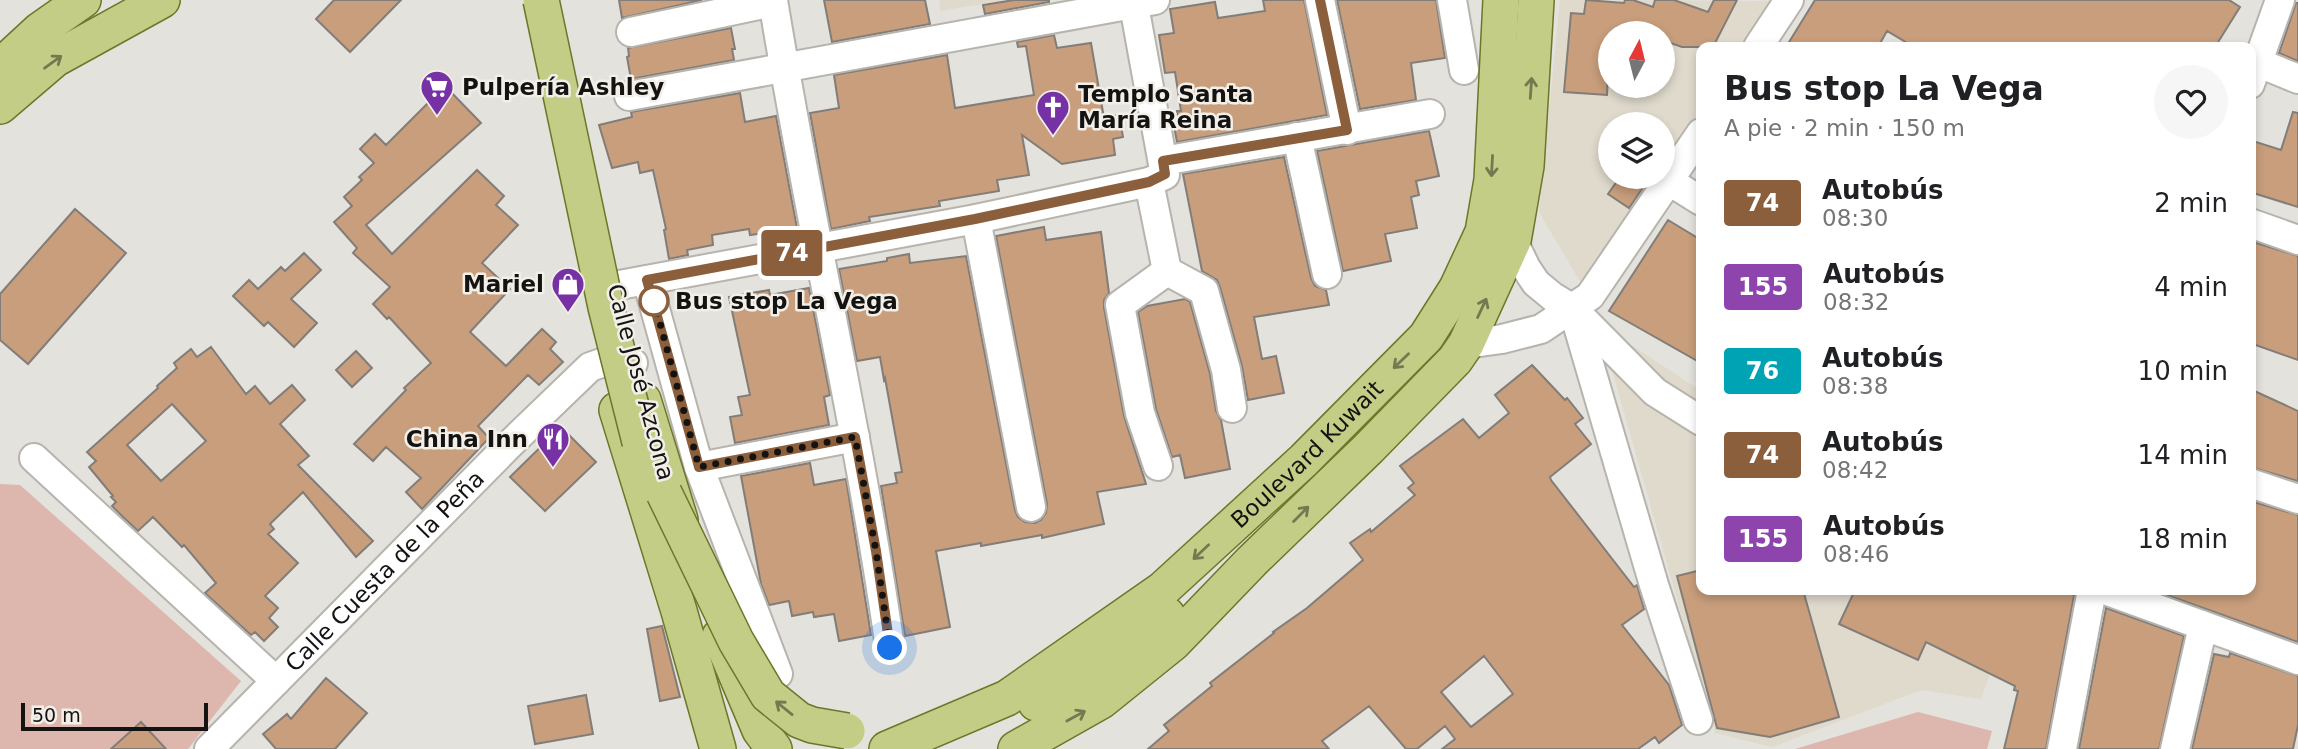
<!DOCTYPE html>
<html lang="es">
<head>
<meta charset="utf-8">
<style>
	:root { --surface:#fff; --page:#f6f6f6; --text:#202124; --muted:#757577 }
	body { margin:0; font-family:"DejaVu Sans",sans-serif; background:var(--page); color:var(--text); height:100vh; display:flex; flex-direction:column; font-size:26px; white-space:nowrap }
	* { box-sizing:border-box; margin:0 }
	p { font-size:23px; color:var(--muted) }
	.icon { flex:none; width:38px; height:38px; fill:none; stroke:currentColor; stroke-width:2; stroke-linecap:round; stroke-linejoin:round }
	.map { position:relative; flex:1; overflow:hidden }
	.details { position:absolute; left:1696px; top:42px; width:560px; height:553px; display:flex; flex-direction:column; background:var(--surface); border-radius:14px; box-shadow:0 4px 10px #0003 }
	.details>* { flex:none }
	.badge { padding:0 14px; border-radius:5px; font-size:24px; line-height:46px }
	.needle { width:46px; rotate:7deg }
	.tools { position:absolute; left:1598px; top:21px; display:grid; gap:14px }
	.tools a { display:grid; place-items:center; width:77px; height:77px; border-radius:50%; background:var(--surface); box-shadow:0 4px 10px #0003; font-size:35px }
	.scale { position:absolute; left:21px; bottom:18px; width:187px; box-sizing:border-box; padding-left:7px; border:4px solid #141311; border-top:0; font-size:19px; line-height:24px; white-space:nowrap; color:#141311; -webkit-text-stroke:5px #f2efe9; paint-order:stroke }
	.you { position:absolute; width:35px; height:35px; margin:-18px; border:5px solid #fff; border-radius:50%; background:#1a73e8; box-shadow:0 0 0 10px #1a73e833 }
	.map>.badge { position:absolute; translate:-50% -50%; box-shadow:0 0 0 4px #fff }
	.round { display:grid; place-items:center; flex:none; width:74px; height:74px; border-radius:37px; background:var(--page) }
	.overview { display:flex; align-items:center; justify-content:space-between; height:119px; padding:0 28px }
	h1 { font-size:33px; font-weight:800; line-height:52px }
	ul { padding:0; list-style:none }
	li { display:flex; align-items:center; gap:21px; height:84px; padding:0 28px }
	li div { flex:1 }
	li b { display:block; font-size:26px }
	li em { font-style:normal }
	li .badge { min-width:77px; font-weight:700; text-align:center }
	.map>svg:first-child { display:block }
	.built { fill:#dfdacc; fill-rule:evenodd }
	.green { fill:#ddb6ad }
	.building { fill:#c89e7c; stroke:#827d79; stroke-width:2; fill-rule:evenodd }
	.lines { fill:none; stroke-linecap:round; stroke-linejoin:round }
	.minor-casing { stroke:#b7b4ae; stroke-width:32 }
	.major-casing { stroke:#6d7629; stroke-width:38 }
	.minor { stroke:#fff; stroke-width:28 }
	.major { stroke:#c4cd86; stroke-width:35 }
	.major-bridge-casing { stroke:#6d7629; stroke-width:38; stroke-linecap:butt }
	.major-bridge { stroke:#c4cd86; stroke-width:35 }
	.oneway { stroke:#757951 }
	.line-casing { stroke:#fff; stroke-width:16 }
	.line { stroke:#8b5e3c; stroke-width:10 }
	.walk { stroke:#141311; stroke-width:7; stroke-dasharray:0 12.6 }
	.stop-dot { fill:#fff; stroke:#8b5e3c; stroke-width:3.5 }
	.labels { text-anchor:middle; stroke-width:5; stroke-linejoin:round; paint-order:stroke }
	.poi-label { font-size:23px; font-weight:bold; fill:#141311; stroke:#f2efe9; text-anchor:start }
	.stop-label { font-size:23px; font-weight:bold; fill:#141311; stroke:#f2efe9; text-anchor:start }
	.street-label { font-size:23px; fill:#141311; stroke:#f2efe9 }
</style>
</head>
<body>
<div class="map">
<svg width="2298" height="749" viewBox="0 0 2298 749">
	<rect width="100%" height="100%" fill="#e4e2dc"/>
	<path class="built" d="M939,0h67l-66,11z
		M1560,0l212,1 -30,46h-41v63l-38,60 -1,-46h-52v53h48l-73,113 -46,-78zM1610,33h52v53h-52z
		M1633,346l68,45v199h328l-33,67 -15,42 -60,-9 -149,57 -57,-14 -105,-370z"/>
	<path class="green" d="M0,484l20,1 221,196 -53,68h-188z
		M1918,712l74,19 -5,18h-192z"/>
	<path class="building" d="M334,0h67l-51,52 -34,-33z
		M619,0h83l-80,18z
		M824,0h101l5,24 -98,18z
		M1014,0h35v2l-64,12 -2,-9z
		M1263,0h41l23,115 -150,27 -3,-16 5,-1 -2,-14h4l-6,-39 -10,1 -6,-38 15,-2 -4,-24 45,-7 3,16 47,-7z
		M1337,0h99l9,58 -34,5 5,37 -56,9z
		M1586,0l38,3 1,-3h8l20,7 2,-7h19l34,12 6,-12h23l-24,47h-31l-20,-7v-7h-52l-3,62 -43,-3 7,-79 13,1z
		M1815,0h414l11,7 -25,40h-301l-27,-16 -9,16h-92z
		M2296,3h2v58l-19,-8z
		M731,28l4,21h-3l2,11 -103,19 -4,-22 2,-1 -1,-8z
		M1054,35l3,13 34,-5 13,75 15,-3 4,22 -10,2 2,16 -53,9 -40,-29 7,40 -32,5 2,11 -60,10 1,5 -71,11 1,4 -39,8 -21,-116 29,-5 -5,-33 113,-20 8,53 79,-13 -8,-49 -8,1 -1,-5z
		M445,86l36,37 -115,102 26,29 85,-84 27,26 -8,9 22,20 -36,38 28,26 -40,43 36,34 36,-37 14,13 -6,7 13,13 -24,23 -11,-10 -50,51 11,12 -67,71 -16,-17 15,-14 -35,-31 -13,14 -19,-17 52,-54 -2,-2 27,-25 -42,-46 -2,2 -14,-15 17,-17 -37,-34 4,-5 -23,-26 18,-16 -8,-9 18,-17 -3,-3 15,-14 -14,-14 15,-15 11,11z
		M740,93l5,29 31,-6 21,112 -47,7 -1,-6 -37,6 1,10 -26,5 1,5 -19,4 -5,-29 2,-1 -13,-59 -13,3 -2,-11 -26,6 -13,-43 33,-8 -1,-5z
		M2293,112l5,1v94l-48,-15v-52l31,10z
		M1429,131l10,45 -23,5 3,14 -8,2 6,31 -32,6 6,27 -48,10 -26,-120z
		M1284,157l27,121 4,8 11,4 3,15 -75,12 8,42 14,-3 8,37 -36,7 -6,-34 -22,-79 -3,-7 -15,-9 -19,-97z
		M1620,177h30l-21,31 -21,-14z
		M75,209l51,44 -98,111 -28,-24v-46z
		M1668,220l33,20v123l-92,-52z
		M1044,227l2,13 55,-8 8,61 -5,7v8l20,108 22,68 -49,8 7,32 -62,14v-3l-61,11v-3l-45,8 14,76 -45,9 -24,-150 16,-3 -2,-10 7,-1 -17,-94 -1,2 -4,-23 -23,4 -18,-92 48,-8v-3l22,-4 1,9 56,-7 49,254 3,7 7,5 10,1 6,-3 5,-7 1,-9 -51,-268z
		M2250,241l48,15v104l-48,-17z
		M304,253l17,17 -30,29 26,24 -23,24 -26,-25 -4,4 -31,-30 16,-16 9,9 23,-22 4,4z
		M809,288l21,107 -6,2 5,28 -94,18 -5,-26 12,-2 -4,-18 12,-2 -21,-98 40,-7 1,5z
		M1185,299l5,3 20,72 6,37 5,9 9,49 -45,9 -5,-23 -8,2 -16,-48 -18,-97 9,-6z
		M211,347l35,47 9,-8 15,18 22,-19 13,15 -25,24 29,32 -11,9 75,76 -17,16 -53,-65 -33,32 4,5 -6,5 30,29 -33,33 13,12 -9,10 9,9 -14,14 -9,-9 -4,3 -46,-42 11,-10 -32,-38 -2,2 -29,-30 -15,14 -16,-15 -10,-10 4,-4 -5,-5 2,-1 -24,-29 7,-6 -9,-9 71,-64 -1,-2 20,-18 -3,-5 17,-14 6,8zM172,404l34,37 -45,40 -34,-36z
		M356,351l16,17 -20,19 -16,-17z
		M1532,365l33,35 2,-2 16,20 -8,6 16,20 -41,33 1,3 83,107 3,-2 7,24 -22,16 47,60 13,40 -23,18 -4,-6 -17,12h-196l13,-10 -10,-13 -28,23h-11l-37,-43 -47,35 7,8h-181l21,-18 -5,-6 48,-39 -2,-3 64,-50 -1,-1 34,-24 56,-48 -13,-17 20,-14 1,3 44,-37 -7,-7 6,-5 -14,-17 63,-47 16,19 30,-25 -14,-18zM1484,656l29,38 -42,33 -30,-35z
		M2250,389l48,22v70l-48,-14z
		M561,427l35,35 -51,49 -35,-34z
		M810,463l4,22 32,-6 25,156 -32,6 -5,-27 -20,3 -1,-5 -21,4 -3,-15 -20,4 -8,-21 -20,-108z
		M2250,501l48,14v127l-145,-52h97z
		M1701,570v20h102l36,127 -69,20 -53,-9 -40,-152z
		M1855,590h220l-29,159h-42l14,-58 -4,-1 1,-4 -89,-44 -8,18 -79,-36z
		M2106,608l78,28 -25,113h-80z
		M662,626l18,71 -20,4 -13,-72z
		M2230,653l68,23v49l-5,24h-101l22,-95 15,3z
		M326,678l41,35 -32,36h-59l-13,-15 24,-20 4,5z
		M586,695l7,39 -58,10 -7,-38z
		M141,722l25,27h-55z"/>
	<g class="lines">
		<defs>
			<g id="minor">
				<path d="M773,0c35,217 86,430 117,648"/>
				<path d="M1320,0l27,130"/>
				<path d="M1452,0l12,70"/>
				<path d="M631,32l142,-30"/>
				<path d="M1758,47l31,-47"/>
				<path d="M2259,63l39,16"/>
				<path d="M2250,84l30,-84"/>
				<path d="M629,96l526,-96"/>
				<path d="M1297,137l30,137"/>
				<path d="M1163,161l267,-47"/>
				<path d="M1669,181l32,20"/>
				<path d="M1149,182l18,89 37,20 22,79 6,38"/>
				<path d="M976,219l55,288"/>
				<path d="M2250,223l48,17"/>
				<path d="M1513,241l13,27 10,15 17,14 20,12 82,83 46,29"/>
				<path d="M647,280l52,187 79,207"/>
				<path d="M614,286l362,-67 173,-37 16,-7 -32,-175"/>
				<path d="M1573,309l81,276 44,135"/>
				<path d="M1466,344l36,-5 39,-10 49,-33 111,-163"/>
				<path d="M34,458l242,223"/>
				<path d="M1158,466l-18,-53 -20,-108 47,-34"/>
				<path d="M699,467l156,-30"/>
				<path d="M2250,483l48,16"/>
				<path d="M2105,590l193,70"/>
				<path id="s1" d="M209,749l299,-303 82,-79 14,-5 29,1"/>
				<path d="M2062,749l30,-159"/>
				<path d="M2175,749l28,-123"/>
			</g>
			<g id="major">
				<path d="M0,67l40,-37 43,-30"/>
				<path d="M0,106l55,-47 107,-59"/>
				<path d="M643,400l37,120"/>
				<path d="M617,410l62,201 39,138"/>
				<path d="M720,636l40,94 14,19"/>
				<path d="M1036,703l72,-45 59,-43"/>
				<path id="s2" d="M887,749l120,-51 156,-109 141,-129 122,-123 31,-49 26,-56 9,-52 9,-180"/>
				<path d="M1016,749l85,-48 72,-58 79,-82 117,-113 86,-88 11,-16 47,-103 13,-75 10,-166"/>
			</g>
		</defs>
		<use href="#minor" class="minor-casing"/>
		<use href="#major" class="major-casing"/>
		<use href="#minor" class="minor"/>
		<use href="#major" class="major"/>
		<defs>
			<path id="major-bridge" d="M541,0l65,307 34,135
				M664,493l72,148 32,54 31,25 13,5 35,6"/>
		</defs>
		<use href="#major-bridge" class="major-bridge-casing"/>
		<use href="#major-bridge" class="major-bridge"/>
	</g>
	<defs><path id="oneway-shaft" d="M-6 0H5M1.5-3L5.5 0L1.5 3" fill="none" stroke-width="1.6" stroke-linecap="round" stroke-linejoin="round" transform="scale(1.75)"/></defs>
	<g class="oneway">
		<use href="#oneway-shaft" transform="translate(53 62) rotate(-36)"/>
		<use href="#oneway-shaft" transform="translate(1531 88) rotate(-86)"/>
		<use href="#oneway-shaft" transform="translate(1492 166) rotate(93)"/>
		<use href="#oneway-shaft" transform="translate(1482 308) rotate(-65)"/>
		<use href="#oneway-shaft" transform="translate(1401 361) rotate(136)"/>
		<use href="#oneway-shaft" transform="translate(1301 514) rotate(-45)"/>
		<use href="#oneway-shaft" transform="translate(1201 552) rotate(137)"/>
		<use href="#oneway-shaft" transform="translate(784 708) rotate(-141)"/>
		<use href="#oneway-shaft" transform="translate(1076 716) rotate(-29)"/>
	</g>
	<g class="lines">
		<defs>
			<path id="line" d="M890,648l-14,-97 -21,-114 -156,30 -52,-187 328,-61 174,-37 16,-8 -2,-13 184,-31 -27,-130"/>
		</defs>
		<use href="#line" class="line-casing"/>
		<use href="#line" class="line"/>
		<path class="walk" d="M654,301l45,166 156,-30 21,114 14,97"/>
	</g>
	<defs>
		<symbol id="supermarket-pin" viewBox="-11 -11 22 30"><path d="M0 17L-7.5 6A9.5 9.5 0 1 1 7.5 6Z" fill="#7631a5" stroke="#f2efe9"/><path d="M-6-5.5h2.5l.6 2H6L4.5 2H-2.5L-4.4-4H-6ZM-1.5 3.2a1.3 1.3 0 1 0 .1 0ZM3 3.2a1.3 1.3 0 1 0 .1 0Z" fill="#fff"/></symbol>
		<symbol id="church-pin" viewBox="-11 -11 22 30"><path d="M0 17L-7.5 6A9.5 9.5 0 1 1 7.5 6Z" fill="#7631a5" stroke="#f2efe9"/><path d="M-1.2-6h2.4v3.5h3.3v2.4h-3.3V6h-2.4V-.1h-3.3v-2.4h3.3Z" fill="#fff"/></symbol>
		<symbol id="shop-pin" viewBox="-11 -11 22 30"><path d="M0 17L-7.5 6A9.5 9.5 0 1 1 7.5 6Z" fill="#7631a5" stroke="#f2efe9"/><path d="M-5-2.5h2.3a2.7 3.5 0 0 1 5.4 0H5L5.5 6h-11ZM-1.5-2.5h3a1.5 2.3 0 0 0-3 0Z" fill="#fff"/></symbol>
		<symbol id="restaurant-pin" viewBox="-11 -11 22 30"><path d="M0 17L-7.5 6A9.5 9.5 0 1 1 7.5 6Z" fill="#7631a5" stroke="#f2efe9"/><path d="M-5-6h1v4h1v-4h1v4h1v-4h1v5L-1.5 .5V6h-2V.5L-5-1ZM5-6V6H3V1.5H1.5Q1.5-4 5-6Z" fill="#fff"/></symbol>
	</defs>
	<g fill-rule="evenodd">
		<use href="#supermarket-pin" x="418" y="68" width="38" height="52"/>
		<use href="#church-pin" x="1034" y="88" width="38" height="52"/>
		<use href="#shop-pin" x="549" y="265" width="38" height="52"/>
		<use href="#restaurant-pin" x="534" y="420" width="38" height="52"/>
	</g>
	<circle class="stop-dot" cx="654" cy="301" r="14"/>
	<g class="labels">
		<g class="poi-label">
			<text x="462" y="95">Pulpería Ashley</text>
			<text x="1078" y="102">Templo Santa<tspan x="1078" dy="26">María Reina</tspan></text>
			<text x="544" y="292" text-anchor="end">Mariel</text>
			<text x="528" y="447" text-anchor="end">China Inn</text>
		</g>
		<g class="stop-label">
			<text x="675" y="309">Bus stop La Vega</text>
		</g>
		<g class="street-label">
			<text transform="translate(641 382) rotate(75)" y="8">Calle José Azcona</text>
			<text dy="8" stroke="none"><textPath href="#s2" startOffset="518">Boulevard Kuwait</textPath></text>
			<text dy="8" stroke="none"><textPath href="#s1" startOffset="250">Calle Cuesta de la Peña</textPath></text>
		</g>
	</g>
</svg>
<div class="tools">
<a><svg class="needle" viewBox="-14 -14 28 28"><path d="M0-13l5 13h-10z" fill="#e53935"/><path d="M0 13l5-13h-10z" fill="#757577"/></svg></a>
<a><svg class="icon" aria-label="layers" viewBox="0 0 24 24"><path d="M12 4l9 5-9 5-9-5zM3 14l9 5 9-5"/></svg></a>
</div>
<div class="scale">50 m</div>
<div class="you" style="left:890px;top:648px"></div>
<b class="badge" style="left:792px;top:253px;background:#8b5e3c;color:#fff">74</b>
<section class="details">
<div class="overview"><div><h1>Bus stop La Vega</h1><p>A pie · 2 min · 150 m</p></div><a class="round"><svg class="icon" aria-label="heart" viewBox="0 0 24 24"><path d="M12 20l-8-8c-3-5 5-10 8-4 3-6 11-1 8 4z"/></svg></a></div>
<ul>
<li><span class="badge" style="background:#8b5e3c;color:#fff">74</span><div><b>Autobús</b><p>08:30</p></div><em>2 min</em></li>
<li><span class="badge" style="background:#8e44ad;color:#fff">155</span><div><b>Autobús</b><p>08:32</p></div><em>4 min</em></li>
<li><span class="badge" style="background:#00a3b4;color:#fff">76</span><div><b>Autobús</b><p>08:38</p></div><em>10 min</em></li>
<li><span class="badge" style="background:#8b5e3c;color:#fff">74</span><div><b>Autobús</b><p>08:42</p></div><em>14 min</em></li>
<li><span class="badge" style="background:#8e44ad;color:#fff">155</span><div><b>Autobús</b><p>08:46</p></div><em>18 min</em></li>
</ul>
</section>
</div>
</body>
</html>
